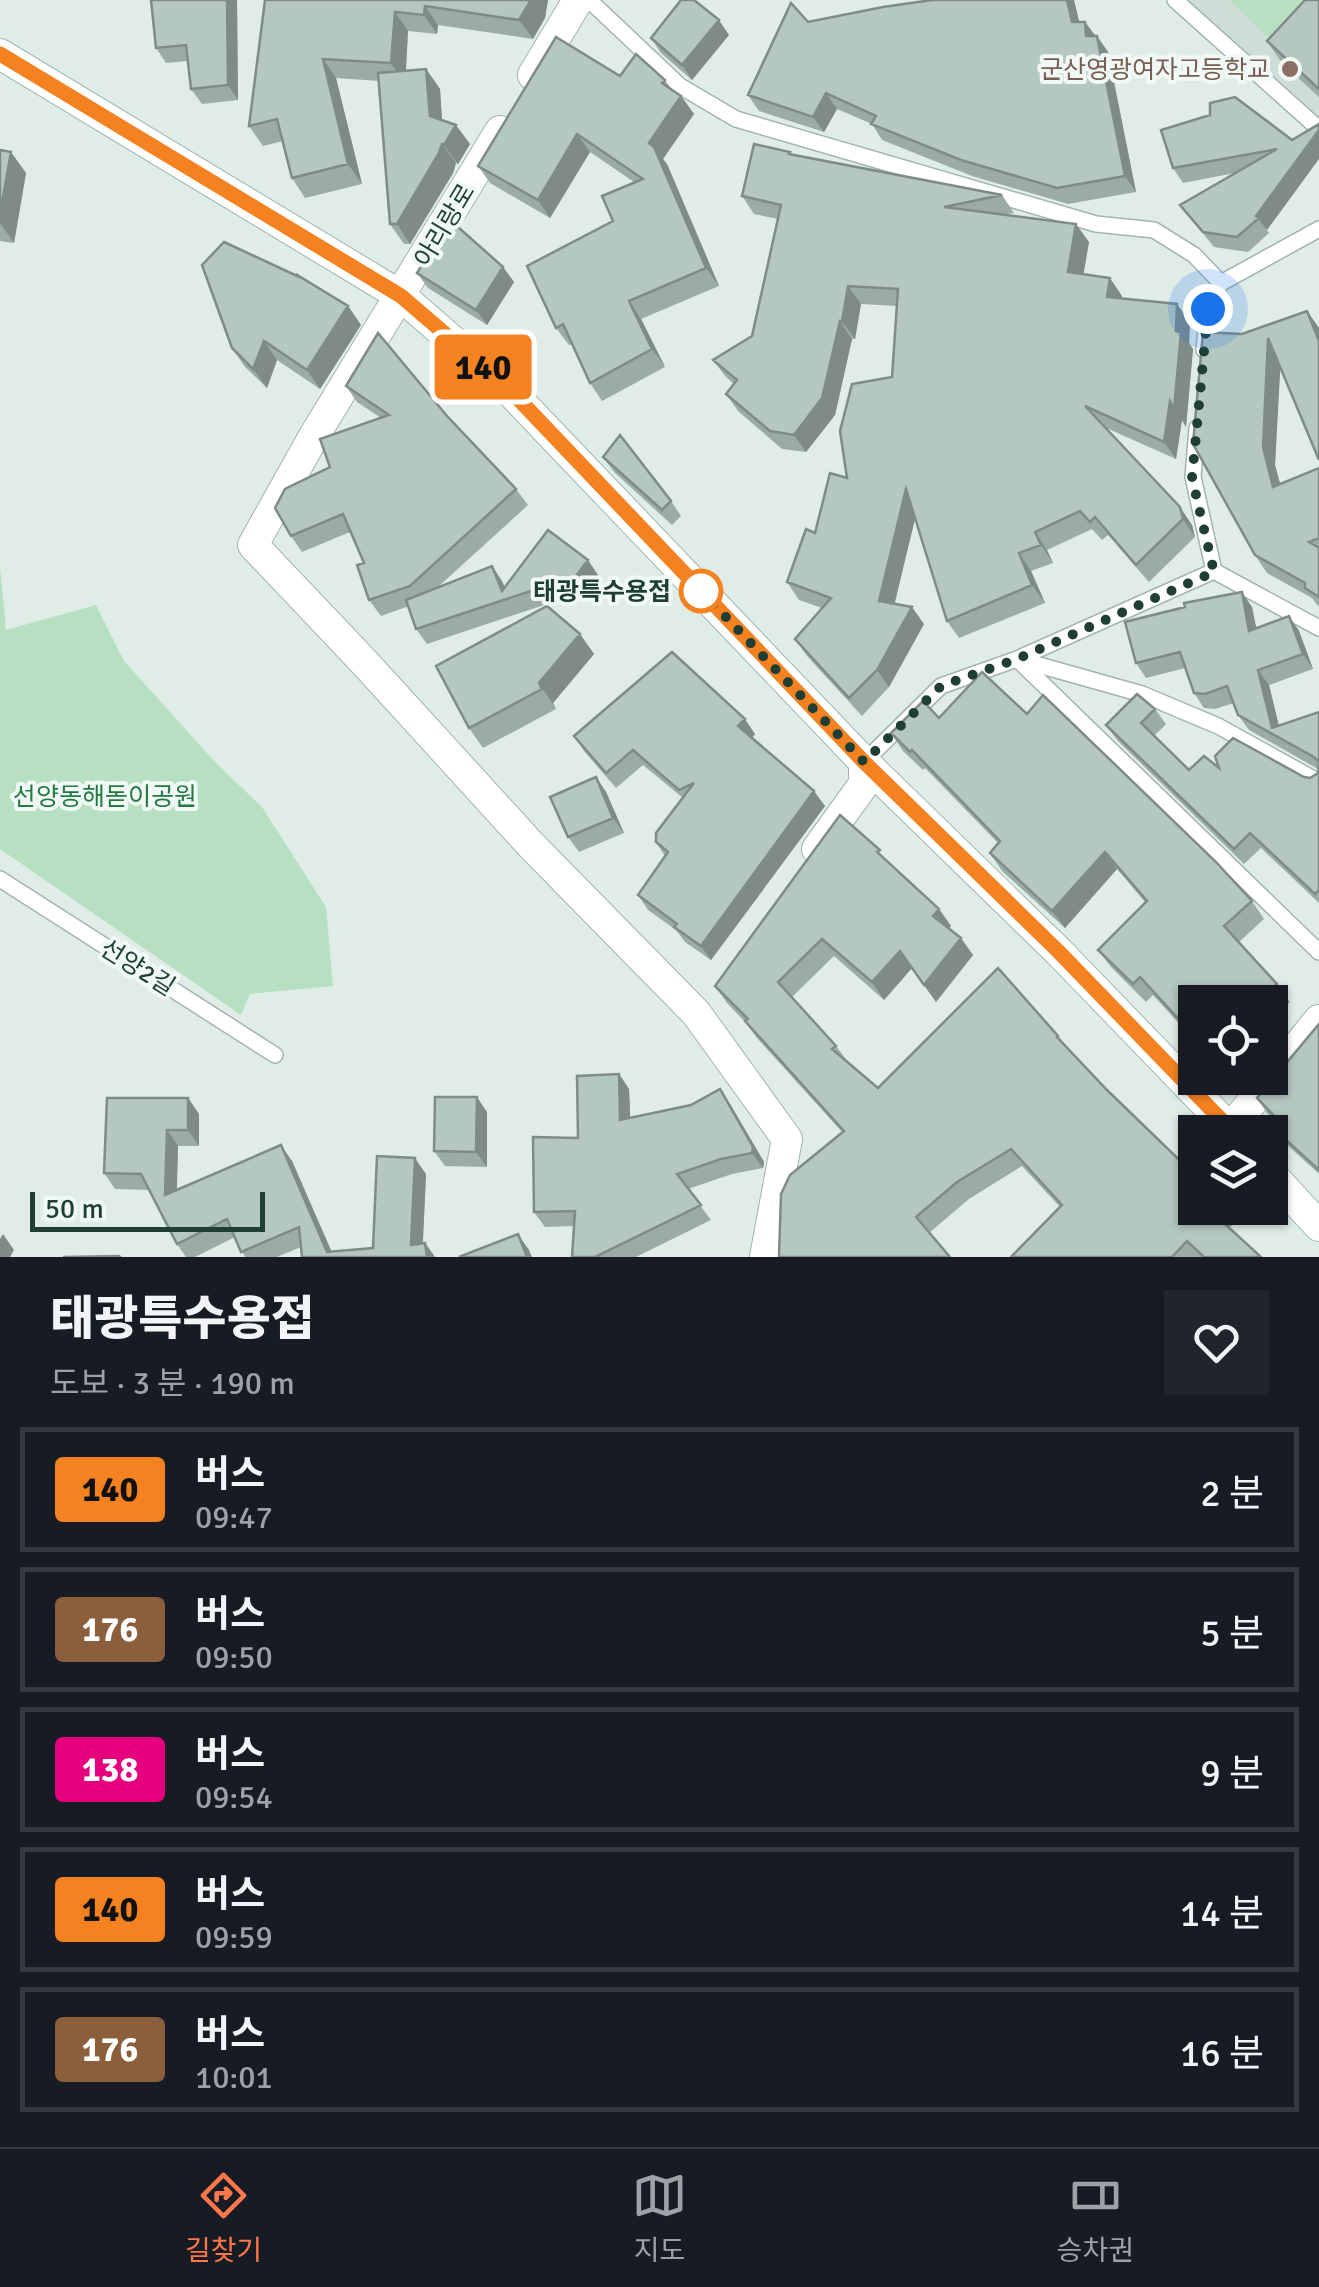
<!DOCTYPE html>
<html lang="ko">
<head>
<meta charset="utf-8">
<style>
	:root { --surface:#171b24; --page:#20242c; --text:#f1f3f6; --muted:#9ea1a6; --line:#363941; --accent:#ff774b }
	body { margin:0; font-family:Signika,"Noto Sans KR",sans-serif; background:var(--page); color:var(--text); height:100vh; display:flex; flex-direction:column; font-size:38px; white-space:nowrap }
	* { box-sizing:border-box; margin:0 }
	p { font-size:32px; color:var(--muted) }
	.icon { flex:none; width:55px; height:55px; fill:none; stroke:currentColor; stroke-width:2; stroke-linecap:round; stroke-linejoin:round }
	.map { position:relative; height:1257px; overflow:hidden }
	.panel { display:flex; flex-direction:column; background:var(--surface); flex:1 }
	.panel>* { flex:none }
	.badge { padding:0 20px; border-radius:8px; font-size:35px; line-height:65px }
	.tools { position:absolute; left:1178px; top:985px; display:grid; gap:20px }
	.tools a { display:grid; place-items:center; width:110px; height:110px; border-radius:0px; background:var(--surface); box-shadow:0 2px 8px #0004; font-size:50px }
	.scale { position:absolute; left:30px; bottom:25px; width:235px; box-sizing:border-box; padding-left:10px; border:5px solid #1f3f36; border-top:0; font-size:28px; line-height:35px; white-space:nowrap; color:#1f3f36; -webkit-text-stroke:8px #f1f9f5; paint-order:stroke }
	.you { position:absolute; width:50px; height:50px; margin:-25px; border:8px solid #fff; border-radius:50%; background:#1a73e8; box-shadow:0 0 0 15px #1a73e833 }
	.map>.badge { position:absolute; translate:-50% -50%; box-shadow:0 0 0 5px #fff }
	.round { display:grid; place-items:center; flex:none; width:105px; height:105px; border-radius:0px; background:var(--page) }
	.headline { display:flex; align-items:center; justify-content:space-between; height:170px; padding:0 50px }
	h1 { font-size:48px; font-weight:800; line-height:75px }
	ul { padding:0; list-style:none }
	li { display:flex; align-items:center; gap:30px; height:125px; margin:0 20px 15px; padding:0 30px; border:5px solid var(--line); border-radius:0px }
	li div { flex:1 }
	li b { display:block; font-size:38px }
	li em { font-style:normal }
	li .badge { min-width:110px; font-weight:700; text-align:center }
	.menu { display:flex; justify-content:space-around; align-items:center; height:140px; border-top:2px solid var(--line); background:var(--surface); font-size:28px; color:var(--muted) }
	.menu a { display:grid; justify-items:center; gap:5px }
	.menu .current { color:var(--accent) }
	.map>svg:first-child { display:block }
	.built { fill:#ceddd6 }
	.green { fill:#b6e0c1 }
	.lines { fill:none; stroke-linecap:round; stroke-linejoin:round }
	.lane-casing { stroke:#a2b5ae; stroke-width:18 }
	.street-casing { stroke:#a2b5ae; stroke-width:32 }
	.secondary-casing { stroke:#9db9af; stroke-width:32 }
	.lane { stroke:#fff; stroke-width:15 }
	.street { stroke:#fff; stroke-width:30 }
	.secondary { stroke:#fff; stroke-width:30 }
	.wall { fill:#9caca5 }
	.shaded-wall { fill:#7f8c86 }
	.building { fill:#b5c8c0; stroke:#7f8c86; stroke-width:2.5 }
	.line-casing { stroke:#fff; stroke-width:22 }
	.line { stroke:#f58220; stroke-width:15 }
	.walk { stroke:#1f3f36; stroke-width:10; stroke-dasharray:0 18 }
	.education-dot { fill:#8d6e63; stroke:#f1f9f5; stroke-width:4 }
	.stop-dot { fill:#fff; stroke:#f58220; stroke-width:5 }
	.labels { text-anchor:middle; stroke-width:8; stroke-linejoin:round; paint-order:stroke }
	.education-label { font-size:25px; fill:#785e54; stroke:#f1f9f5; text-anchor:end }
	.street-label { font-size:25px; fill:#1f3f36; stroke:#f1f9f5 }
	.stop-label { font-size:25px; font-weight:bold; fill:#1f3f36; stroke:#f1f9f5; text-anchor:end }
	.park-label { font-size:25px; fill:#247a45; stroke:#f1f9f5 }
</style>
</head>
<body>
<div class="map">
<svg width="1319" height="1257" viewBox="0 0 1319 1257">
	<rect width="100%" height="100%" fill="#e0ede7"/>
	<path class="built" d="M1184,0h135v121z"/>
	<path class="green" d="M1229,0h90v4l-40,43z
		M0,566l6,64 90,-25 28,56 92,102 46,44 64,100 7,79 -83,8 -9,21 -241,-166z"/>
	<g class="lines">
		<defs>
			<path id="lane" d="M589,0l91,86 56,33 360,105 58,6 40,25 27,28
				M1175,0l144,129
				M1204,350l4,-41 13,-26 98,-54
				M1197,428l-4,49 21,94
				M1214,571l105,57
				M1017,659l302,293
				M1021,660l121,34 76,32 101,56
				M864,762l77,-76 76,-27 197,-88
				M0,879l275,176"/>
			<path id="street" d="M533,75l45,-75
				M500,131l-186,305 -61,109 111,117 168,184 164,167 91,126 -22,118
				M817,849l47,-65v-22
				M1230,1129l89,-109"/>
			<path id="secondary" d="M0,54l401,242 107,93 356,373 195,190 174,180
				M1270,1173l49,53"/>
		</defs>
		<use href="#lane" class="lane-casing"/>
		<use href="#street" class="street-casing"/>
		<use href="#secondary" class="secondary-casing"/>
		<use href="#lane" class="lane"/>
		<use href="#street" class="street"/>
		<use href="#secondary" class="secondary"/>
	</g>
	<path class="wall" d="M151,0h86l1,100 -36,4 -11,-15 -3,-28 -22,2 -10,-15z
		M265,0h283l-3,18 -12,21 -95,-14 -1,9 -29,-3 -2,40 20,-2 14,20 2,31 28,24 -12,20 -2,-1 -3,10 -43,71h-6l-14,-20 -11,-143 -43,-3 26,106 -57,14 -13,-20 -9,-37 -20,5 -14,-20z
		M1074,0l5,22h6l23,30 28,140 -68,12 -96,-28 -90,-36 -10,-16 -35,-15 -13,23 -65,-21 -11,-16 60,-73z
		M1319,0v97l-37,-34 -15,-22z
		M729,35l-37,45 -31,-27 -10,-15z
		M620,76l45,4 7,10 9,6 13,18 -31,45 4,5 52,122 -78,33 24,48 -63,34 -12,-18 -18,-39 -3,1 -13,-17 78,-146 -44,-30 -40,66 -60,-35 -12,-17z
		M1292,140l-25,90 2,3 -21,19 -34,-5 -34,-42 55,-32 -52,10 -10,-15z
		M0,150l26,23 -12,70 -14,-2z
		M790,152l2,2 210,41 12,18 -11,2 86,27 -6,32 39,22v2l68,24 -1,21 4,6 -7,78 -4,-7 -6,39 -72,-32 88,98 3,12 -46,45 -41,-47 -6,5 -10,-11 -45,21 6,13 -22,8 14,32 -86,35 -12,-17 -32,-102 -21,85 30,20 -35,63 -27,29 -55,-60 -12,-17 27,-31 -23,-8 -12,-18 60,-104 45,-101 5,-71 -36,-2 -6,35h-3l-17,76 -29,37 -24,-3 -44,-38 -12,-17 8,-10 -8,-7 -13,-17 39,-24 26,-117 -24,-5 -12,-18z
		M503,267l11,15 -27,43 -59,-37 -11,-15z
		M348,306l13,19 -41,64 -43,-29 -10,28 -22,-21 -13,-19z
		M1307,311l12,17v132l-39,-94 -5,99 5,19 39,-16v139l-7,-9 -45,-25 -12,-18 -13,-221z
		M346,386l101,30 69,73 12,16 -90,82 54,-21 13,21 43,-57 50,45 -12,16 -159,53 -11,-15 -7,-23 -28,10 -12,-16 -5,-37 -14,-31 -48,20 -11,-16 39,-69 51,-49 -24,-16z
		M603,457l68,44 10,15 -9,9 -58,-53z
		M1185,607h67l4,22 33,-13 10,15 14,38 -44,16 10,41 40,-14v191l-58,-55 -17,16 -127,-124 -11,-15 49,-16 11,15 -12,12 35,34 30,-2 91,10 8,-5v-4l-69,-39 -11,-15 -4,-12 -19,6 -11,-1 -10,-15 -9,-25 -39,10 -10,-15z
		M580,634l14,20 -41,49 3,6 -73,39 -14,-20z
		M1027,714l225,187 12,18 -25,23 38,42 13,18 -20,18v-18h-75v39l-42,-46 -7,7 -35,-35 -13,-17 47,-48 -28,-33 -52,59 -63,-57 -12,-18 8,-10 -73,-75 -2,2 -20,-19 -12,-18 48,-15z
		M755,734l-3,4 73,68 -114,154 -26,-18 -9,-12 -28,-20 -10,-15 27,-39 -9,-14 27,-44 -40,-33 -27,23 -32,-37 -10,-15z
		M596,777l10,15 18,41 -45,19 -11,-15z
		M891,865l48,44 12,17 -2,2 24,27 -37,47 -24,-34 -28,32 -50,-44 -42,41 44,49 12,16 30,26 180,-52 137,172h32l10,13 -8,7 32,29h-250l49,-50 -38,-41 -53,33 -40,34 -87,-101 -85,-94 -11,-15 -19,-20 -12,-17z
		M1319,1024v150l-34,-31 -11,-14 4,-5 -11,-11 -10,-15z
		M619,1074l10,15 1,29 61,-13 29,-16 10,15 34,58 -1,6 -31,6 -44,15 23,31 -75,37h-64l2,-31 -29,1 -11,-15 44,-74z
		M188,1098l11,16v32h-21l-1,44 115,-29 39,90 42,-3 53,-74 -3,69h2l10,14h-133l-1,-10 -24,10h-32l-10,-20 -40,20h-9l-9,-13 -28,-54 -34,-1 -11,-16z
		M487,1112v55l-42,-1 -11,-15z"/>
	<path class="shaded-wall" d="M227,0h10l1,100 -10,-15z
		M531,0h17l-3,18 -12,21 -14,-19z
		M1067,0h7l9,38 -11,-16z
		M425,6l13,19 -1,9 -13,-19z
		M395,12l13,19 -3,52 -14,-20z
		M719,20l10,15 -37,45 -10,-15z
		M1085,22l11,15 -10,-1z
		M1097,36l11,16 28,140 -11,-16z
		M323,59l13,19 26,106 -14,-20z
		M426,69l14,20 3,47 -13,-20z
		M826,93l11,16 -13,23 -11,-15z
		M681,96l13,18 -31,45 4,5 52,122 -13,-18 -57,-125z
		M456,125l14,19 -12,20 -14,-19z
		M1319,130v29l-52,71 -11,-14z
		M577,134l13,18 -40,66 -12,-18z
		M442,144l14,19 -3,10 -43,71 -13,-20z
		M11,152l15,21 -12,70 -14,-20v-9z
		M1076,224l13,18 -8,47 -13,-17z
		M503,267l11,15 -27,43 -11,-15z
		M1110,278l12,18 -3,18 -12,-17z
		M848,286l13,18 -6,35 -13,-17z
		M629,301l12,18 24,48 -13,-18z
		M1177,304l13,18 -1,21 4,6 -7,78 -4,-7 -6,39 -12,-17 12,-111z
		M348,306l13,19 -41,64 -13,-19z
		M1307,311l12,17v13z
		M840,321l12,18 -17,76 -29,37 -12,-17z
		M1268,338l13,17 -6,110 11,40 -13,-18 -10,-40z
		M264,341l13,19 -10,28 -14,-19z
		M906,489l12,17 -27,113 -12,-18z
		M1180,507l12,18 3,12 -12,-18z
		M1035,532l12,18 6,13 -12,-18z
		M1019,553l12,18 14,32 -13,-18z
		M588,560l10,15 -12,16 -10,-15z
		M492,566l10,15 7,17 -7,-7z
		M1242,592l10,15 8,39 -11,-15z
		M912,607l12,17 -35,63 -12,-17z
		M1289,616l10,15 14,38 -10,-15z
		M580,634l14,20 -41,49 3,6 -17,-26z
		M1258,670l11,15 13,54 -10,-11z
		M745,719l10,15 -6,7 -11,-15z
		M596,777l10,15 18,41 -11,-15z
		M814,791l11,15 -114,154 -10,-14z
		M1105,852l12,17 -52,59 -13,-17z
		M939,909l12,17 -6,7 -12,-17z
		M961,938l12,17 -37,47 -12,-17z
		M900,951l12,17 -28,32 -12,-18z
		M619,1074l10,15 2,46 -11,-15z
		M720,1089l10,15 34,58 -1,6 -11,-15z
		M477,1097l10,15v55l-11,-15z
		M188,1098l11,16v32l-11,-16z
		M167,1130l11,16 -2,65 -11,-16z
		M281,1145l11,16 42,96 -7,-5z
		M415,1158l11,16 -4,83 -11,-12z
		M3,1234l11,16 -4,7h-10v-18z
		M518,1234l11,16 3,7h-5z
		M425,1243l10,14h-8z"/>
	<path class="building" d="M151,0h76l1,85 -37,4 -5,-44 -30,3z
		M265,0h266l-12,20 -94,-14 -1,9 -29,-3 -4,51 -68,-4 25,105 -56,14 -15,-59 -28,7z
		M681,0h13l25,20 -37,45 -31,-27z
		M932,0h135l5,22h13l1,14h11l28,140 -68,12 -96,-28 -90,-36 5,-8 -50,-23 -13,24 -65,-22 43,-92 17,19 75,-15z
		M1305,0h14v89l-52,-48z
		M556,37l64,39 16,-22 29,26 -3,3 19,13 -32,47 5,4 52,121 -77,33 23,48 -62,34 -27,-59 -7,4 -29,-62 86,-45 -11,-25 41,-17 -66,-45 -39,66 -60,-34z
		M426,69l4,47 26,9 -12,20 -2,-1 -3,9 -42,71h-7l-12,-151z
		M1235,97l57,43 27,-16v6l-63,86 3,2 -22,19 -34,-5 -23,-27 97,-56 -104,19 -12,-38 49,-15v-12z
		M754,144l36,8 -1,2 213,41 -58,12 132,17 -8,48 42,6 -3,19 70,7 -1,27 5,1 -7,77 -4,-8 -6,41 -79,-36 95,101 3,12 -47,46 -41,-48 -5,5 -10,-11 -45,21 6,13 -22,8 13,32 -85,36 -41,-132 -27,112 33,6 -35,63 -28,28 -54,-59 36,-41 -44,-16 19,-53 9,4 15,-60 17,5 -7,-47 12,-47 40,-7 6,-88 -50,-3 -6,36 -2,-1 -18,77 -28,37 -24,-4 -44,-37 11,-14 -24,-20 39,-24 29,-131 -39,-9z
		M0,150l11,2 -11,62z
		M449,219l54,48 -27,43 -59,-37z
		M224,242l73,34v-1l51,31 -41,64 -43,-29 -11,28 -21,-21 -30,-83z
		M1307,311l12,30v119l-51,-122 -5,109 10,40 46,-19v70l-10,4 10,6v49l-14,-9v-5l-50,-28 -62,-111 10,-112 39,2z
		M378,333l69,83 69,73 -106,97 -41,14 -12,-35 7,-2 -21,-49 -52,22 -16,-28 10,-19 45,-22 -10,-28 69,-24 -43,-29z
		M620,435l51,66 -9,9 -59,-53z
		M548,530l40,30 -12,16 -160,53 -10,-29 86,-34 10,25z
		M1242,592l7,39 40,-15 14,38 -45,16 14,58 47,-16v178l-4,4 -65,-61 -16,16 -128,-124 31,-31 18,15 -14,14 48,47 15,-14 15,12 -4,-12 18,-18 71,39 6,1 8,-5 1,-11 -5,-5 -76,-42 -11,-29 -22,8 -11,-1 -14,-41 -44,11 -11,-41 60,-15 -1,-4z
		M547,606l33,28 -41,49 3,6 -73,39 -33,-62z
		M672,652l73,67 -7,7 76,65 -113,155 -27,-19 3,-3 -39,-29 30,-43 -12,-10v-9l38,-50 -15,7 -46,-40 -27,23 -32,-37z
		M982,672l45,42 16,-19 173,167 36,39 -28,25 53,58 -20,18h-62v35l-55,-60 -7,7 -35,-34 49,-49 -42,-49 -53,59 -62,-58 10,-12 -88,-91 -2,2 -19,-19 32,-32 16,17z
		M596,777l17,41 -45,19 -18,-40z
		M840,815l40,35 -3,2 62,57 -6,7 28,22 -37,47 -24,-34 -28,31 -50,-43 -44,43 58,64 -4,3 46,39 120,-120 60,68 -1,1 50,53 88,85v33h26l-7,6 47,43h-57l-17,-16 -15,16h-161l51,-52 -51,-56 -54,33 -41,35 34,40h-171l2,-63 9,-19 54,-44 -99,-110 3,-2 -33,-33z
		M1319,1024v146l-45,-41 6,-7 -23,-24z
		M619,1074l1,46 71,-15 29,-16 33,58 -1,6 -31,6 -44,15 24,31 -104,51 2,1h-27l3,-46 -41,1 -1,-75 45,1 -1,-62z
		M435,1097h42l-1,55 -42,-1z
		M107,1098h81v32h-21l-2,65 116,-50 46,107 46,-4 4,-92 38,2 -4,87 14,-2 2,14h-125l-3,-30 -58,25 -14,-33 -50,25 -36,-70 -37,-1z
		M518,1234l9,23h-68z
		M119,1256l1,1h-57z"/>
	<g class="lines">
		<defs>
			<path id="line" d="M0,54l401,242 107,92 356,374 195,190 174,180"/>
		</defs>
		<use href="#line" class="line-casing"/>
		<use href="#line" class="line"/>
		<path class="walk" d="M701,591l163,171 77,-76 76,-27 197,-87 -22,-94 16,-169"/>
	</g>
	<circle class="education-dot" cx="1290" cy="69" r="10"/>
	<circle class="stop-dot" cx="701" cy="591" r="20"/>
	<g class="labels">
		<g class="education-label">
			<text x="1270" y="78">군산영광여자고등학교</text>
		</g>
		<g class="street-label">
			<text transform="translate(444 225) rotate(-59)" y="9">아리랑로</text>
			<text transform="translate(138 967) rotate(32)" y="9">선양2길</text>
		</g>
		<g class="stop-label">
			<text x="671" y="600">태광특수용접</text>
		</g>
		<g class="park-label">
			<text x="105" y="805">선양동해돋이공원</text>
		</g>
	</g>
</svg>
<div class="tools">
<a><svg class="icon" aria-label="locate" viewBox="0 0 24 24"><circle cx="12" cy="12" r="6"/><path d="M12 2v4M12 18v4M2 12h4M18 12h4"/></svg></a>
<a><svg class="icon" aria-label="layers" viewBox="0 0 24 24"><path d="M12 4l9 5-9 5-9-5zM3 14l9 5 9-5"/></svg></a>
</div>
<div class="scale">50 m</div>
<div class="you" style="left:1208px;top:309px"></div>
<b class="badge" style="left:483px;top:367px;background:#f58220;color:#111">140</b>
</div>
<section class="panel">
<div class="headline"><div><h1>태광특수용접</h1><p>도보 · 3 분 · 190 m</p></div><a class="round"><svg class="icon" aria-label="heart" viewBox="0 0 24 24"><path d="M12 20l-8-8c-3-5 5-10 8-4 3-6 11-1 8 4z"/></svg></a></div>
<ul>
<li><span class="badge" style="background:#f58220;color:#111">140</span><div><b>버스</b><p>09:47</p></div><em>2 분</em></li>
<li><span class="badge" style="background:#8b5e3c;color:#fff">176</span><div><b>버스</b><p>09:50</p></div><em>5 분</em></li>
<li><span class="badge" style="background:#e6007e;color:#fff">138</span><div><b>버스</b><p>09:54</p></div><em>9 분</em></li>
<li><span class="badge" style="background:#f58220;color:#111">140</span><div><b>버스</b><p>09:59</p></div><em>14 분</em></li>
<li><span class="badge" style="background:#8b5e3c;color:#fff">176</span><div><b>버스</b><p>10:01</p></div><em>16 분</em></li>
</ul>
</section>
<nav class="menu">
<a class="current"><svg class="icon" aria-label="directions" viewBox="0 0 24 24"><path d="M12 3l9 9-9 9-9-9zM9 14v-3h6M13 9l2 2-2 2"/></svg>길찾기</a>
<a><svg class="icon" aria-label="map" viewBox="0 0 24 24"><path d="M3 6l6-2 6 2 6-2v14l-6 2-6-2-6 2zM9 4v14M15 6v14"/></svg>지도</a>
<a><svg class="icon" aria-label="tickets" viewBox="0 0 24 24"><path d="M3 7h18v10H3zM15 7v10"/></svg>승차권</a>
</nav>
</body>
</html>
